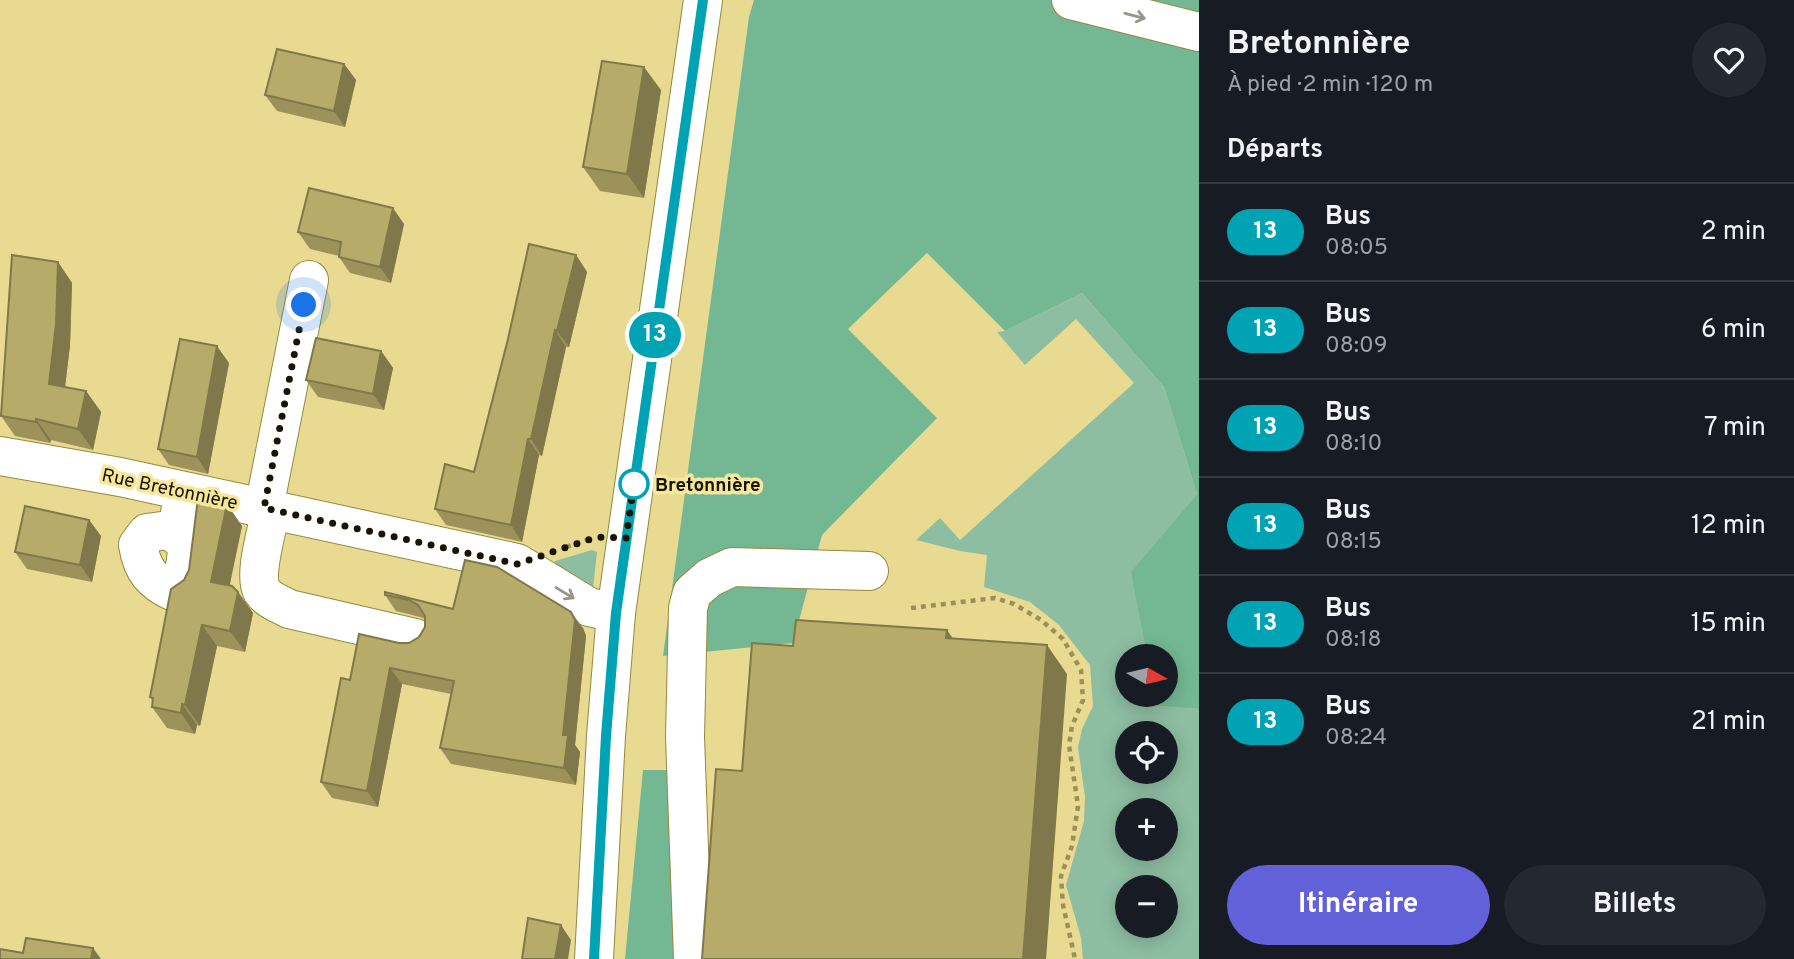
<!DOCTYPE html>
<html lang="fr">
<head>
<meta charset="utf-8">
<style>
	:root { --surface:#171b24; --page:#242831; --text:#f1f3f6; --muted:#9ea1a6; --line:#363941; --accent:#6261da }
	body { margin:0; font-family:Overpass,sans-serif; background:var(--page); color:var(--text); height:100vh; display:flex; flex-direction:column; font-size:26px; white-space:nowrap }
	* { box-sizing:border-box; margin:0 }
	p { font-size:23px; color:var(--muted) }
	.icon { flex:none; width:38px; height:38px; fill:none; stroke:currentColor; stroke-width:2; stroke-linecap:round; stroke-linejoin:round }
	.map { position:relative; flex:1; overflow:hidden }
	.side { display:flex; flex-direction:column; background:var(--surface); width:595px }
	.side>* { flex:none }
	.badge { padding:0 14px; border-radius:23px; font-size:24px; line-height:46px }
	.needle { width:46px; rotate:98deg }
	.buttons { position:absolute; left:1115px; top:644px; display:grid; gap:14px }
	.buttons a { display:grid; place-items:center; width:63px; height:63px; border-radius:50%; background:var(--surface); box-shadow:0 4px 18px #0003; font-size:35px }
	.you { position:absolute; width:35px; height:35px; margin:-18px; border:5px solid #fff; border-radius:50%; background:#1a73e8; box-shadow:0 0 0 10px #1a73e833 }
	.map>.badge { position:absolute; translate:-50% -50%; box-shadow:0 0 0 4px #fff }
	h2 { padding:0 28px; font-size:26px; line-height:63px }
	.round { display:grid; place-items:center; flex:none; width:74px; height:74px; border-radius:37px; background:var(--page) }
	.summary { display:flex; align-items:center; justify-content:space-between; height:119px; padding:0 28px }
	h1 { font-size:33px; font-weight:700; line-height:52px }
	.cta { display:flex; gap:14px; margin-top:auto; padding:14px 28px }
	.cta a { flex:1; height:80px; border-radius:42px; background:var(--accent); color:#fff; font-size:28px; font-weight:700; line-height:80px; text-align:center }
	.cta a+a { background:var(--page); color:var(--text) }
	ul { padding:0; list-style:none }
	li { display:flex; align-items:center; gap:21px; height:98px; padding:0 28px; border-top:2px solid var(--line) }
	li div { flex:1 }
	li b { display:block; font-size:26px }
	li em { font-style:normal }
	li .badge { min-width:77px; font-weight:700; text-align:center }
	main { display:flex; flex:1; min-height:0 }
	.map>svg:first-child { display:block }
	.green { fill:#8ebea2; fill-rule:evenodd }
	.forest { fill:#74b893 }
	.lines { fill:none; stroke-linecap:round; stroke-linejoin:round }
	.minor-casing { stroke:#95883f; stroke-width:40 }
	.major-casing { stroke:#95883f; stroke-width:40 }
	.path { stroke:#9b905a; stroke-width:4.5; stroke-dasharray:5 5; stroke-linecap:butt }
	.minor { stroke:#fff; stroke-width:38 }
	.major { stroke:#fff; stroke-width:38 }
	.wall { fill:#9d935a }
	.shaded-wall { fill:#80784a }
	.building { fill:#b7ab69; stroke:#80784a; stroke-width:2 }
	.oneway { stroke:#98958c }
	.line-casing { stroke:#fff; stroke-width:16 }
	.line { stroke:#00a3b4; stroke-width:10 }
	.walk { stroke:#1a1400; stroke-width:7; stroke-dasharray:0 12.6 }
	.stop-dot { fill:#fff; stroke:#00a3b4; stroke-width:3.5 }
	.labels { text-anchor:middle; stroke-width:7; stroke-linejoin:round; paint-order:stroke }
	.stop-label { font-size:19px; font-weight:bold; fill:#1a1400; stroke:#f5e89c; text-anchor:start }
	.street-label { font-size:19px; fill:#1a1400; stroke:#f5e89c }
</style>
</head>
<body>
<main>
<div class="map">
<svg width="1199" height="959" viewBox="0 0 1199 959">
	<rect width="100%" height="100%" fill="#e8da90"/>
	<path class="green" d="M1082,293l82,94 33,107 -65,78 15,84h-20v39h28l2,11 42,3v250h-116l-2,-21 -15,-53 18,-64 1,-24 -7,-50 4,-18 11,-23 -3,-41 -31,-40 -29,-23 -46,-15 3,-32 -27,-4 -44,-11 24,-22 20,22 174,-157 -58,-64 -51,46 -28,-33 8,-1zM1127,733h39v39h-39zM1127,810h39v39h-39zM1127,887h39v39h-39z
		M592,550l5,2 -4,36 -39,-23 1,-4z"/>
	<path class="forest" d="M754,0h445v709l-42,-3 -2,-11h11v-39h-19l-16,-84 66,-78 -33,-107 -82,-94 -77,38 -78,-78 -79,76 89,89 -115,117 -29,108 -130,13 86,-639z
		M643,770h31l5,189h-54z"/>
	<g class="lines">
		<defs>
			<path id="minor" d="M1071,0l128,32
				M0,456l120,21 397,86 72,44 27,6
				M264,508l45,-228
				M271,509c-3,19 -18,65 -9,82 6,9 18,13 27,18l126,29
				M176,529l-29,4 -9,12c4,25 14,37 36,47l8,-4 6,-43 -12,-10 8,-44
				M693,959l-8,-222 3,-129 4,-15 17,-15 23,-11 137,4"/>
			<path id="major" d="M594,959l12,-223 10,-123 87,-613"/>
		</defs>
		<use href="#minor" class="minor-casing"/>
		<use href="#major" class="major-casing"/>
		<path class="path" d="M566,547l21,-7
			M911,608l84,-10 19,6 27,16 22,19 18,31 2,30 -11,26 -3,19 9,61 -6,40 -11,30 2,29 12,54"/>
		<use href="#minor" class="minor"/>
		<use href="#major" class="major"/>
	</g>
	<path class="wall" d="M344,64l12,16 -11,47 -68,-16 -12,-16z
		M661,90l-17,108 -44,-7 -17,-24z
		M404,224l-13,59 -41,-10 -11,-16v-1l-29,-7 -12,-17z
		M576,255l11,17 -18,75h-3l-24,109 -3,-1 -17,87 -76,-17 -11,-16 39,-37z
		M58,262l14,21 -2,62 -5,42 21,4 15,21 -8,38 -42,-10 -1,3 -35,-7 -14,-20z
		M381,351l12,17 -9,42 -66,-13 -12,-17z
		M229,363l-21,111 -39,-9 -11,-16z
		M89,520l12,16 -9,46 -65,-13 -12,-17z
		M242,526l-13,60 9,6 15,21 -8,39 -28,-6 -17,80 -3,-1 -2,9 -28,-6 -15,-21 1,-5 -3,-5 34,-117z
		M385,595l68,14 130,19 3,8 -11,109 5,7 -4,33 -125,-21 -11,-16 11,-54 -49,-10 -24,123 -46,-9 -11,-16 29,-102 49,-37h10l10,-6 6,-10v-8l-5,-2 -24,-6z"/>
	<path class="shaded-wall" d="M344,64l12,16 -11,47 -11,-16z
		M644,67l17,23 -17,108 -17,-24z
		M393,208l11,16 -13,59 -11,-16z
		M576,255l11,17 -18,75 -12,-16z
		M58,262l14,21 -2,62 -7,59 -14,-20z
		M555,330l11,17 -24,109 -11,-17z
		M217,346l12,17 -21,111 -11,-17z
		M381,351l12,17 -9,42 -11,-16z
		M86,391l15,21 -8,38 -15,-21z
		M36,419l15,21 -1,3 -14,-21z
		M528,439l11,16 -17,87 -11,-17z
		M227,504l15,22 -16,77 -15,-21z
		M89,520l12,16 -9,46 -12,-17z
		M238,592l15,21 -8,39 -15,-21z
		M571,612l12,16 3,8 -11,109 5,7 -4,33 -12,-17 -1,-33z
		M202,625l15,21 -17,80 -15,-21z
		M947,630l20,29 -21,-21z
		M1047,645l20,29 -21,285h-23z
		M390,668l12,16 -24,123 -11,-16z
		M182,704l15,21 -2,9 -14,-21z
		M561,925l10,15 -3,19h-13z
		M93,948l8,11h-10z"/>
	<path class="building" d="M277,49l67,15 -10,47 -69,-16z
		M602,61l42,6 -17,107 -44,-7z
		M309,188l84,20 -13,59 -41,-10 2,-15 -43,-10z
		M529,244l47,11 -19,76 -2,-1 -24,109h-3l-17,86 -76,-16 10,-45 29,8 34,-133z
		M12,255l46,7 -2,62 -7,60 37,7 -8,38 -42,-10v3l-35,-6z
		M316,338l65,13 -8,43 -67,-14z
		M180,339l37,7 -20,111 -39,-8z
		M198,498l29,6 -16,78 21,4 6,6 -8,39 -28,-6 -17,80 -3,-1 -1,9 -29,-6 1,-9 -3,-1 21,-108 13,-9 5,-10z
		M25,506l64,14 -9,45 -65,-13z
		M465,560l32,7 74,45 4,8 -12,115h5l-4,33 -124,-20 14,-67 -64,-13 -23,123 -46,-9 20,-104 9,2 9,-46 40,9h10l10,-6 6,-10v-11l-7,-11 -9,-5 -24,-5v-3l68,17z
		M796,620l151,10 -1,8 101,7 -24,314h-321l14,-190 26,2 10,-128 41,3z
		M528,918l33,7 -6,34h-33z
		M26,938l67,10 -2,11h-91v-10l23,4z"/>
	<defs><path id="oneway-shaft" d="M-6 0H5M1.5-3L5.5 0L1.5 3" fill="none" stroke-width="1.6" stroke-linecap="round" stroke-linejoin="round" transform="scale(1.75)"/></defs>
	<g class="oneway">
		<use href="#oneway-shaft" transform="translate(1135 16) rotate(14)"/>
		<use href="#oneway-shaft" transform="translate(565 593) rotate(31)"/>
	</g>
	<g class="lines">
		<defs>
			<path id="line" d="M594,959l12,-223 10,-123 87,-613"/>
		</defs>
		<use href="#line" class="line-casing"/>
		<use href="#line" class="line"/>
		<path class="walk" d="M304,305l-40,203 253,56 80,-27 29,1 8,-54"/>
	</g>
	<circle class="stop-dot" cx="634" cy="484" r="14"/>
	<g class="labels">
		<g class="stop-label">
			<text x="655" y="491">Bretonnière</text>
		</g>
		<g class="street-label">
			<text transform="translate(170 488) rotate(12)" y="7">Rue Bretonnière</text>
		</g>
	</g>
</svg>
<div class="buttons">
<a><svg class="needle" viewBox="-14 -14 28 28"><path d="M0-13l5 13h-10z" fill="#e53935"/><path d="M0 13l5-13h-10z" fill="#9ea1a6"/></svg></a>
<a><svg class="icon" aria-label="locate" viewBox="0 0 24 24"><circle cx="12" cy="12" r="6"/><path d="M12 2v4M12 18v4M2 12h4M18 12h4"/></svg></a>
<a>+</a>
<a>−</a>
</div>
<div class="you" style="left:304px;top:305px"></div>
<b class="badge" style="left:655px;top:335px;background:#00a3b4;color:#fff">13</b>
</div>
<section class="side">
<div class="summary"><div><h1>Bretonnière</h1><p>À pied · 2 min · 120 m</p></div><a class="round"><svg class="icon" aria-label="heart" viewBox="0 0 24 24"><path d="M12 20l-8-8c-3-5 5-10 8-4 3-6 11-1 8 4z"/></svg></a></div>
<h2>Départs</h2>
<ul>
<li><span class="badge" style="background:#00a3b4;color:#fff">13</span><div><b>Bus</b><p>08:05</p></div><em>2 min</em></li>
<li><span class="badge" style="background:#00a3b4;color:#fff">13</span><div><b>Bus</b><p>08:09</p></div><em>6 min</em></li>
<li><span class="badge" style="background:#00a3b4;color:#fff">13</span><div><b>Bus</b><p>08:10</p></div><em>7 min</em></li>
<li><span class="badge" style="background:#00a3b4;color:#fff">13</span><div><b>Bus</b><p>08:15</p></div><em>12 min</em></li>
<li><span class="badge" style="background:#00a3b4;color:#fff">13</span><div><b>Bus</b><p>08:18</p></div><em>15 min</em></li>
<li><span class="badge" style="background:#00a3b4;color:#fff">13</span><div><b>Bus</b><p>08:24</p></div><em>21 min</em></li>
</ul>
<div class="cta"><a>Itinéraire</a><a>Billets</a></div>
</section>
</main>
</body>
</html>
